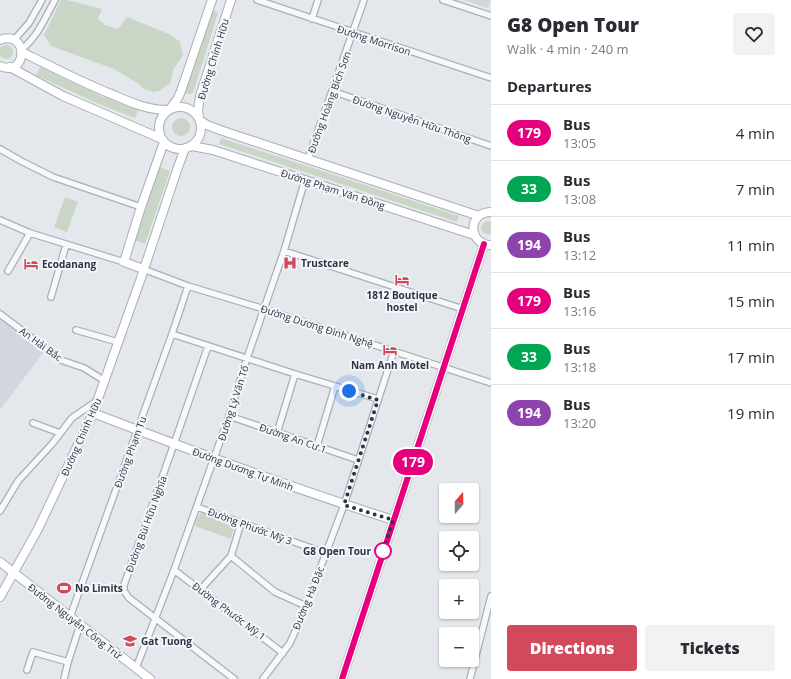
<!DOCTYPE html>
<html lang="en">
<head>
<meta charset="utf-8">
<style>
	:root { --surface:#fff; --page:#f2f2f3; --text:#2b2b33; --muted:#7c7c81; --line:#e1e1e2; --accent:#d1495b }
	body { margin:0; font-family:"Open Sans",sans-serif; background:var(--page); color:var(--text); height:100vh; display:flex; flex-direction:column; font-size:15px; white-space:nowrap }
	* { box-sizing:border-box; margin:0 }
	p { font-size:13px; color:var(--muted) }
	.icon { flex:none; width:22px; height:22px; fill:none; stroke:currentColor; stroke-width:2; stroke-linecap:round; stroke-linejoin:round }
	.map { position:relative; flex:1; overflow:hidden }
	.drawer { display:flex; flex-direction:column; background:var(--surface); width:300px }
	.drawer>* { flex:none }
	.badge { padding:0 8px; border-radius:13px; font-size:14px; line-height:26px }
	.needle { width:26px; rotate:20deg }
	.fabs { position:absolute; left:439px; top:483px; display:grid; gap:8px }
	.fabs a { display:grid; place-items:center; width:40px; height:40px; border-radius:4px; background:var(--surface); box-shadow:0 1px 3px #0004; font-size:20px }
	.you { position:absolute; width:20px; height:20px; margin:-10px; border:3px solid #fff; border-radius:50%; background:#1a73e8; box-shadow:0 0 0 6px #1a73e833 }
	.map>.badge { position:absolute; translate:-50% -50%; box-shadow:0 0 0 2px #fff }
	h2 { padding:0 16px; font-size:15px; line-height:36px }
	.round { display:grid; place-items:center; flex:none; width:42px; height:42px; border-radius:4px; background:var(--page) }
	.summary { display:flex; align-items:center; justify-content:space-between; height:68px; padding:0 16px }
	h1 { font-size:19px; font-weight:800; line-height:30px }
	.primary-button { display:flex; gap:8px; margin-top:auto; padding:8px 16px }
	.primary-button a { flex:1; height:46px; border-radius:4px; background:var(--accent); color:#fff; font-size:16px; font-weight:800; line-height:46px; text-align:center }
	.primary-button a+a { background:var(--page); color:var(--text) }
	ul { padding:0; list-style:none }
	li { display:flex; align-items:center; gap:12px; height:56px; padding:0 16px; border-top:1px solid var(--line) }
	li div { flex:1 }
	li b { display:block; font-size:15px }
	li em { font-style:normal }
	li .badge { min-width:44px; font-weight:700; text-align:center }
	main { display:flex; flex:1; min-height:0 }
	.map>svg:first-child { display:block }
	.built { fill:#d2d6de }
	.green { fill:#c9d6c5 }
	.lines { fill:none; stroke-linecap:round; stroke-linejoin:round }
	.street-casing { stroke:#a9aeb7; stroke-width:8 }
	.secondary-casing { stroke:#a9aeb7; stroke-width:10 }
	.street { stroke:#f7f8fa; stroke-width:5.5 }
	.secondary { stroke:#fff; stroke-width:8 }
	.line-casing { stroke:#fff; stroke-width:9 }
	.line { stroke:#e6007e; stroke-width:6 }
	.walk { stroke:#2b3445; stroke-width:4; stroke-dasharray:0 7.2 }
	.stop-dot { fill:#fff; stroke:#e6007e; stroke-width:2 }
	.labels { text-anchor:middle; stroke-width:4; stroke-linejoin:round; paint-order:stroke }
	.street-label { font-size:10px; fill:#2b3445; stroke:#f4f6f9 }
	.poi-label { font-size:10px; font-weight:bold; fill:#2b3445; stroke:#f4f6f9; text-anchor:start }
	.stop-label { font-size:10px; font-weight:bold; fill:#2b3445; stroke:#f4f6f9; text-anchor:end }
</style>
</head>
<body>
<main>
<div class="map">
<svg width="491" height="679" viewBox="0 0 491 679">
	<rect width="100%" height="100%" fill="#e4e7ec"/>
	<path class="built" d="M463,0h28l-3,8z
		M0,315l46,34 -46,61z"/>
	<path class="green" d="M61,0h6l35,9 -4,10 7,6 13,4 9,-12 42,17 11,8 3,13 -9,13 -4,15 -11,8 -6,1 -9,-3 -5,-5 -25,-15 -63,-23 -7,-11z
		M213,10l5,3 -24,77 -2,4c-4,0 -6,0 -9,-4l27,-79z
		M-1 52a7 7 0 1 1 14 0a7 7 0 1 1-14 0Z
		M40,67l61,29 37,14 -3,8 -41,-16 -58,-27z
		M172 127a9 9 0 1 1 18 0a9 9 0 1 1-18 0Z
		M221,138l238,78 -2,6 -238,-78z
		M160,167l10,4 -25,73 -10,-4z
		M65,197l13,5 -11,30 -13,-5z
		M488,221l3,1v12h-3l-5,-1 -2,-5 2,-5z
		M203,512l29,10 2,6 -3,11 -36,-13 3,-10z"/>
	<g class="lines">
		<defs>
			<path id="street" d="M257,0l234,78
				M443,0l48,16
				M312,19l6,-19
				M14,40l15,-17 13,-23
				M22,49c16,-13 23,-31 33,-49
				M332,91l159,55
				M0,149l21,12 32,16 88,30
				M308,159l56,-159
				M0,220l30,13 94,29
				M284,251l179,58
				M143,269l45,17 76,23 227,74
				M8,271l22,-38
				M51,297l15,-52
				M0,314l61,46 23,8 21,13
				M76,330l42,12
				M172,334l123,40 83,25
				M208,346l-34,98 -50,141v6l5,7 105,81
				M229,416l129,44
				M33,423l27,10
				M277,433l18,-59
				M317,446l18,-60
				M197,507l128,46
				M0,511l18,-30 34,-37 20,-26 26,-18
				M231,556l44,36 31,14
				M174,570l109,83
				M200,590l31,-34 10,-33
				M70,617l102,-283 16,-48
				M136,668l38,-98 55,-154 18,-58 37,-107 21,-71
				M27,670l6,-18 35,10
				M64,679l4,-17 12,-37
				M263,679l27,-36 16,-37 38,-101 50,-154
				M470,679l21,-83"/>
			<path id="secondary" d="M0,40c29,-11 28,38 0,26
				M22,52c30,15 59,30 89,42 19,8 36,16 56,16
				M10,67l53,29 99,43
				M159 128a21 21 0 1 1 42 0a21 21 0 1 1-42 0Z
				M170,109l8,-11 3,-7 31,-91
				M199,118l-1,-8 2,-14 31,-96
				M201,121l6,4 13,5 259,86
				M192,146l21,4 261,85
				M491,212c-24,0 -23,33 0,33
				M143,269l-19,-7 17,-55 23,-65
				M93,413c99,38 199,75 300,107
				M0,562l150,117
				M0,597l38,-68 55,-116 48,-135 36,-108 8,-22
				M342,679l142,-435"/>
		</defs>
		<use href="#street" class="street-casing"/>
		<use href="#secondary" class="secondary-casing"/>
		<use href="#street" class="street"/>
		<use href="#secondary" class="secondary"/>
	</g>
	<g class="lines">
		<defs>
			<path id="line" d="M342,679l142,-435"/>
		</defs>
		<use href="#line" class="line-casing"/>
		<use href="#line" class="line"/>
		<path class="walk" d="M349,391l29,9 -34,105 49,15 -10,31"/>
	</g>
	<defs>
		<symbol id="hospital-bare" viewBox="-9 -9 18 18"><path d="M-5-5h3v3.5h4V-5h3V5h-3V1.5h-4V5h-3Z" fill="#d1495b" stroke="#f4f6f9" stroke-width="2.5" paint-order="stroke"/></symbol>
		<symbol id="hotel-bare" viewBox="-9 -9 18 18"><path d="M-6-4.5h1.5V1H6V5H4.5V3h-9V5H-6ZM-4 0a1.8 1.8 0 1 1 3.6 0ZM.5 0V-2.5h3Q6-2.5 6 0Z" fill="#d1495b" stroke="#f4f6f9" stroke-width="2.5" paint-order="stroke"/></symbol>
		<symbol id="stadium-bare" viewBox="-9 -9 18 18"><path d="M0-5a6.5 5 0 1 0 0 10a6.5 5 0 1 0 0-10ZM-3.5-1.8h7v3.6h-7Z" fill="#d1495b" stroke="#f4f6f9" stroke-width="2.5" paint-order="stroke"/></symbol>
		<symbol id="school-bare" viewBox="-9 -9 18 18"><path d="M0-5L7-2L0 1L-7-2ZM-4 1L0 2.5L4 1V4Q0 6-4 4Z" fill="#d1495b" stroke="#f4f6f9" stroke-width="2.5" paint-order="stroke"/></symbol>
	</defs>
	<g fill-rule="evenodd">
		<use href="#hospital-bare" x="280" y="253" width="20" height="20"/>
		<use href="#hotel-bare" x="21" y="254" width="20" height="20"/>
		<use href="#hotel-bare" x="392" y="270" width="20" height="20"/>
		<use href="#hotel-bare" x="380" y="340" width="20" height="20"/>
		<use href="#stadium-bare" x="54" y="578" width="20" height="20"/>
		<use href="#school-bare" x="120" y="631" width="20" height="20"/>
	</g>
	<circle class="stop-dot" cx="383" cy="551" r="8"/>
	<g class="labels">
		<g class="street-label">
			<text transform="translate(374 40) rotate(18)" y="4">Đường Morrison</text>
			<text transform="translate(213 59) rotate(-73)" y="4">Đường Chính Hữu</text>
			<text transform="translate(329 102) rotate(-70)" y="4">Đường Hoàng Bích Sơn</text>
			<text transform="translate(412 119) rotate(19)" y="4">Đường Nguyễn Hữu Thông</text>
			<text transform="translate(333 189) rotate(18)" y="4">Đường Phạm Văn Đồng</text>
			<text transform="translate(317 326) rotate(18)" y="4">Đường Dương Đình Nghệ</text>
			<text transform="translate(41 344) rotate(36)" y="4">An Hải Bắc</text>
			<text transform="translate(233 403) rotate(-72)" y="4">Đường Lý Văn Tố</text>
			<text transform="translate(81 437) rotate(-66)" y="4">Đường Chính Hữu</text>
			<text transform="translate(293 438) rotate(19)" y="4">Đường An Cư 1</text>
			<text transform="translate(130 452) rotate(-70)" y="4">Đường Phạm Tu</text>
			<text transform="translate(243 469) rotate(20)" y="4">Đường Dương Tự Minh</text>
			<text transform="translate(146 524) rotate(-70)" y="4">Đường Bùi Hữu Nghĩa</text>
			<text transform="translate(250 526) rotate(20)" y="4">Đường Phước Mỹ 3</text>
			<text transform="translate(308 598) rotate(-68)" y="4">Đường Hà Đặc</text>
			<text transform="translate(229 611) rotate(37)" y="4">Đường Phước Mỹ 1</text>
			<text transform="translate(75 621) rotate(38)" y="4">Đường Nguyễn Công Trứ</text>
		</g>
		<g class="poi-label">
			<text x="301" y="267">Trustcare</text>
			<text x="42" y="268">Ecodanang</text>
			<text x="402" y="299" text-anchor="middle">1812 Boutique<tspan x="402" dy="12">hostel</tspan></text>
			<text x="390" y="369" text-anchor="middle">Nam Anh Motel</text>
			<text x="75" y="592">No Limits</text>
			<text x="141" y="645">Gat Tuong</text>
		</g>
		<g class="stop-label">
			<text x="371" y="555">G8 Open Tour</text>
		</g>
	</g>
</svg>
<div class="fabs">
<a><svg class="needle" viewBox="-14 -14 28 28"><path d="M0-13l5 13h-10z" fill="#e53935"/><path d="M0 13l5-13h-10z" fill="#7c7c81"/></svg></a>
<a><svg class="icon" aria-label="locate" viewBox="0 0 24 24"><circle cx="12" cy="12" r="6"/><path d="M12 2v4M12 18v4M2 12h4M18 12h4"/></svg></a>
<a>+</a>
<a>−</a>
</div>
<div class="you" style="left:349px;top:391px"></div>
<b class="badge" style="left:413px;top:462px;background:#e6007e;color:#fff">179</b>
</div>
<section class="drawer">
<div class="summary"><div><h1>G8 Open Tour</h1><p>Walk · 4 min · 240 m</p></div><a class="round"><svg class="icon" aria-label="heart" viewBox="0 0 24 24"><path d="M12 20l-8-8c-3-5 5-10 8-4 3-6 11-1 8 4z"/></svg></a></div>
<h2>Departures</h2>
<ul>
<li><span class="badge" style="background:#e6007e;color:#fff">179</span><div><b>Bus</b><p>13:05</p></div><em>4 min</em></li>
<li><span class="badge" style="background:#00a651;color:#fff">33</span><div><b>Bus</b><p>13:08</p></div><em>7 min</em></li>
<li><span class="badge" style="background:#8e44ad;color:#fff">194</span><div><b>Bus</b><p>13:12</p></div><em>11 min</em></li>
<li><span class="badge" style="background:#e6007e;color:#fff">179</span><div><b>Bus</b><p>13:16</p></div><em>15 min</em></li>
<li><span class="badge" style="background:#00a651;color:#fff">33</span><div><b>Bus</b><p>13:18</p></div><em>17 min</em></li>
<li><span class="badge" style="background:#8e44ad;color:#fff">194</span><div><b>Bus</b><p>13:20</p></div><em>19 min</em></li>
</ul>
<div class="primary-button"><a>Directions</a><a>Tickets</a></div>
</section>
</main>
</body>
</html>
